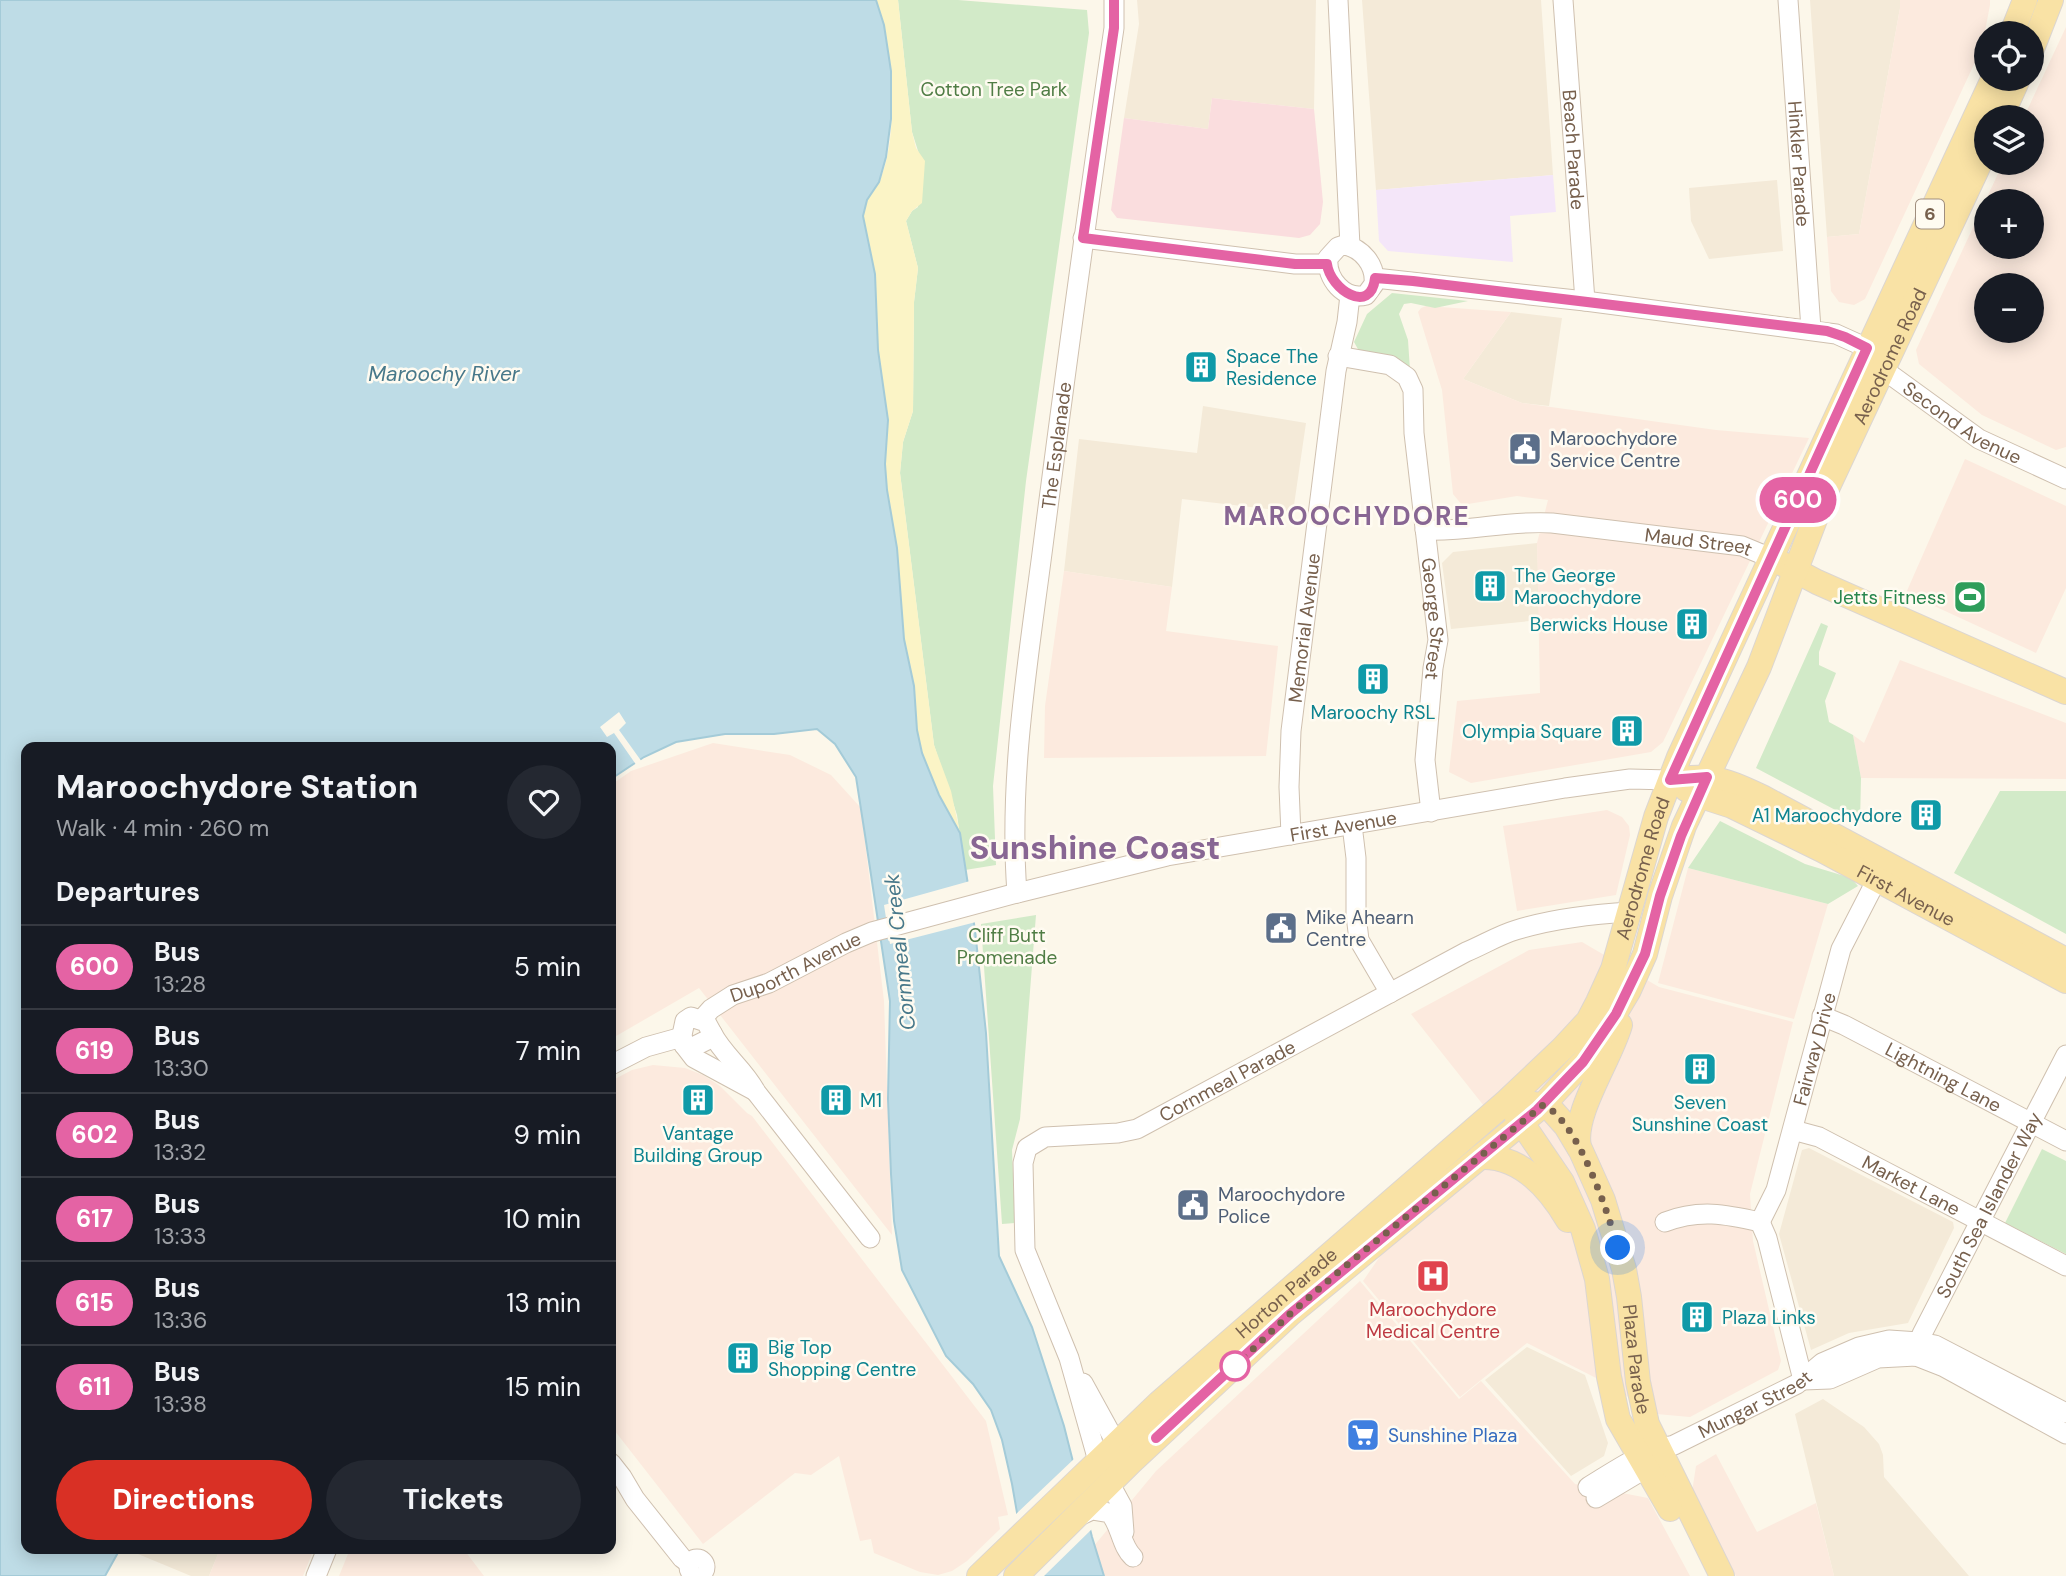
<!DOCTYPE html>
<html lang="en">
<head>
<meta charset="utf-8">
<style>
	:root { --surface:#171b24; --page:#242831; --text:#f1f3f6; --muted:#9ea1a6; --line:#363941; --accent:#d93025 }
	body { margin:0; font-family:"DM Sans",sans-serif; background:var(--page); color:var(--text); height:100vh; display:flex; flex-direction:column; font-size:26px; white-space:nowrap }
	* { box-sizing:border-box; margin:0 }
	p { font-size:23px; color:var(--muted) }
	.icon { flex:none; width:38px; height:38px; fill:none; stroke:currentColor; stroke-width:2; stroke-linecap:round; stroke-linejoin:round }
	.map { position:relative; flex:1; overflow:hidden }
	.drawer { position:absolute; left:21px; top:742px; width:595px; height:812px; display:flex; flex-direction:column; background:var(--surface); border-radius:14px; box-shadow:0 4px 18px #0003 }
	.drawer>* { flex:none }
	.badge { padding:0 14px; border-radius:23px; font-size:24px; line-height:46px }
	.fabs { position:absolute; left:1974px; top:21px; display:grid; gap:14px }
	.fabs a { display:grid; place-items:center; width:70px; height:70px; border-radius:50%; background:var(--surface); box-shadow:0 4px 18px #0003; font-size:35px }
	.you { position:absolute; width:35px; height:35px; margin:-18px; border:5px solid #fff; border-radius:50%; background:#1a73e8; box-shadow:0 0 0 10px #1a73e833 }
	.map>.badge { position:absolute; translate:-50% -50%; box-shadow:0 0 0 4px #fff }
	h2 { padding:0 35px; font-size:26px; line-height:63px }
	.round { display:grid; place-items:center; flex:none; width:74px; height:74px; border-radius:37px; background:var(--page) }
	.overview { display:flex; align-items:center; justify-content:space-between; height:119px; padding:0 35px }
	h1 { font-size:33px; font-weight:800; line-height:52px }
	.action { display:flex; gap:14px; margin-top:auto; padding:14px 35px }
	.action a { flex:1; height:80px; border-radius:42px; background:var(--accent); color:#fff; font-size:28px; font-weight:800; line-height:80px; text-align:center }
	.action a+a { background:var(--page); color:var(--text) }
	ul { padding:0; list-style:none }
	li { display:flex; align-items:center; gap:21px; height:84px; padding:0 35px; border-top:2px solid var(--line) }
	li div { flex:1 }
	li b { display:block; font-size:26px }
	li em { font-style:normal }
	li .badge { min-width:77px; font-weight:700; text-align:center }
	.map>svg:first-child { display:block }
	.residential { fill:#f4ead8 }
	.commercial { fill:#fceade; fill-rule:evenodd }
	.education { fill:#f4e6f9 }
	.medical { fill:#faddde }
	.green { fill:#d2eac8 }
	.sand { fill:#fbf4c6 }
	.water { fill:#bedce6; stroke:#a4cbd8; stroke-width:2 }
	.pier { fill:#fcf7ea }
	.lines { fill:none; stroke-linecap:round; stroke-linejoin:round }
	.minor-casing { stroke:#cfc0af; stroke-width:21 }
	.major-casing { stroke:#dcd6d1; stroke-width:26 }
	.minor { stroke:#fff; stroke-width:19 }
	.major { stroke:#f9e2a5; stroke-width:24 }
	.line-casing { stroke:#fff; stroke-width:16 }
	.line { stroke:#e463a4; stroke-width:10 }
	.walk { stroke:#77604d; stroke-width:7; stroke-dasharray:0 12.6 }
	.stop-dot { fill:#fff; stroke:#e463a4; stroke-width:3.5 }
	.labels { text-anchor:middle; stroke-width:5; stroke-linejoin:round; paint-order:stroke }
	.shield { fill:#fffbf1; stroke:#a08e7e; stroke-width:2 }
	.shield-label { font-size:18px; font-weight:bold; fill:#77604d }
	.park-label { font-size:19px; fill:#507d45; stroke:#fffbf1 }
	.street-label { font-size:19px; fill:#77604d; stroke:#fffbf1 }
	.culture-label { font-size:19px; fill:#0d838f; stroke:#fffbf1; text-anchor:start }
	.service-label { font-size:19px; fill:#4e5e75; stroke:#fffbf1; text-anchor:start }
	.leisure-label { font-size:19px; fill:#27864d; stroke:#fffbf1; text-anchor:end }
	.health-label { font-size:19px; fill:#be3a42; stroke:#fffbf1 }
	.shop-label { font-size:19px; fill:#366cbe; stroke:#fffbf1; text-anchor:start }
	.water-label { font-size:21px; font-style:italic; fill:#47788a; stroke:#fffbf1 }
	.district-label { font-size:26px; font-weight:bold; letter-spacing:2px; fill:#886693; stroke:#fffbf1 }
	.town-label { font-size:33px; font-weight:bold; fill:#886693; stroke:#fffbf1 }
</style>
</head>
<body>
<div class="map">
<svg width="2066" height="1576" viewBox="0 0 2066 1576">
	<rect width="100%" height="100%" fill="#fcf7ea"/>
	<path class="residential" d="M1137,0h179l-2,109 -102,-11 -4,31 -84,-11 15,-94z
		M1362,0h179l12,175 -177,15z
		M1810,0h90v8l-41,226 -32,3z
		M1777,180l6,71 -74,8 -18,-38 -2,-33z
		M1511,312l51,6 -13,88 -27,-3 -59,-24z
		M1203,406l103,17 -13,89 -111,-13 -10,88 -108,-16 15,-132 118,14z
		M1537,543l3,77 -89,9 -9,-66 11,-11z
		M1809,1148l144,74 1,6 -46,95 -59,10 -38,17 -32,-116 23,-84z
		M1527,1347l58,28 23,68 -4,13 -33,20 -86,-96z
		M1823,1399l41,28 15,17 4,11 1,22 85,99h-135l-39,-162z
		M126,1549h94l-11,27h-18z"/>
	<path class="commercial" d="M1900,0h90v5l-8,42 -117,252 -11,6 -15,-3 -8,-11 -4,-54 32,-3 41,-226z
		M2066,27v420l-10,3 -74,-35 -63,-51 -3,-14 87,-187h29v-46h-8zM1986,201h46v46h-46zM1986,285h46v46h-46z
		M1426,306l85,6 -48,67 59,24 194,27 93,8 -146,304 -12,10 -180,31 -22,-11 8,-71 83,-8 -3,-150 11,-43 -31,-4 -55,9 -9,-11 -11,-104 -24,-78 3,-4z
		M1965,459l101,47v82l-30,65 -130,-60z
		M1064,571l108,16 -6,44 112,15 -12,110 -222,2 1,-52z
		M1900,660l166,63v56l-205,-1 -8,-43 11,8z
		M713,743l77,12 41,20 30,33 23,193 8,234 -193,-247 -88,51v-254l20,-14z
		M1607,810l15,7 7,9 1,9 -14,60 -99,16 -14,-85z
		M1688,868l140,36 -34,115 -136,-36z
		M1582,942l77,45 134,35 -43,172 3,47 28,120 -3,9 -88,47 -33,-3 -59,-35 -71,-36 -67,54 -97,-116 121,-175 -73,-92 118,-64z
		M653,1065l32,3 18,7 17,11 27,27 5,3 234,305 22,94 -10,2 2,12 -33,32 -15,10 -14,4 -18,-3 -46,-19 -3,-14 -11,2 -21,-85 -28,19 -16,-2 -92,71 -92,-118v-345l21,-11z
		M1360,1281l99,118 22,-18 94,103 73,14 42,78h-621l87,-105z
		M1716,1454l41,78 59,-29 18,73h-98l-44,-84 4,-26z
		M220,1549h94l-11,27h-94z
		M350,1549h117l-2,2 19,25h-145z"/>
	<path class="education" d="M1553,175l3,37 -46,4 3,46 -125,-11 -9,-10 -3,-51z"/>
	<path class="medical" d="M1212,98l102,11 9,93 -3,22 -10,11 -11,3 -182,-20 -6,-8 13,-92 84,11z"/>
	<path class="green" d="M898,0h60l129,10 2,23 -63,448 -33,305 3,79 -31,5 -8,-55 -23,-70 -34,-272 3,-31 10,-31 1,-109 4,-34 -12,-47 6,-10 6,-4 1,-53 -7,-22z
		M1392,293l76,8 -33,7 -24,-5 -7,1 -5,10 9,26 2,30 -21,-14 -30,-5 -5,-9 13,-28z
		M1821,623l7,3 -9,26v13l17,8 -11,28 4,21 24,13 8,43 -1,45 -104,-55z
		M2000,791h66v143l-112,-61z
		M1720,821l85,43 46,14 7,8 -30,18 -140,-36z
		M1036,915l-16,204 -8,31 3,73 -13,1 -21,-300z
		M2042,1149l24,12v93l-61,-31z"/>
	<path class="sand" d="M876,0h22l14,132 4,16 9,13 -3,42 -10,8 -6,10 12,47 -4,34 -1,109 -10,31 -3,31 34,272 17,46 9,42 -21,-38 -17,-42 -5,-23 -3,-44 -10,-47 -4,-54 -13,-95 -2,-26 3,-44 -10,-70 -15,-134c1,-5 2,-11 4,-16 3,-7 9,-11 12,-18 22,-48 12,-133 -3,-182z"/>
	<path class="water" d="M0,0h876l8,25 7,46v48l-5,38 -7,25 -12,18 -4,16 12,58 3,76 10,70 -3,44 2,26 10,58 7,91 10,47 3,44 5,23 17,42 21,38 15,97 11,103 13,223 33,71 32,99 28,111 12,39h-76l-16,-92 -10,-44 -11,-30 -18,-26 -27,-28 -44,-86 -8,-49 -3,-47 -3,-75 2,-98 -25,-166 -9,-58 -21,-33 -18,-15 -43,5h-49l-49,8 -32,15 -33,22v-32h-585v802h94l-15,27h-105z"/>
	<path class="pier" d="M619,712l7,11 -7,7 23,32 -5,4 -23,-33 -7,4 -7,-10z
		M970,881l6,41 -86,22 -6,-39z
		M1075,1458l18,70 -49,48h-19l-11,-60z"/>
	<g class="lines">
		<defs>
			<g id="minor">
				<path d="M1338,0l12,246"/>
				<path id="s1" d="M1563,0l22,301"/>
				<path id="s2" d="M1788,0l23,329"/>
				<path d="M1083,238l212,26h32"/>
				<path d="M1344,245c18,3 32,20 30,39l-8,11c-22,6 -40,-17 -38,-37l10,-11z"/>
				<path id="s3" d="M1375,278l210,23 251,33 31,14 17,22 95,69 87,40"/>
				<path id="s4" d="M1338,356l52,9 17,12 6,13 1,43 24,207 -5,28 -8,92 6,52"/>
				<path id="s5" d="M1425,530c43,2 85,-10 127,-7l190,23 29,12"/>
				<path d="M1352,825l4,33v57l3,25 31,53"/>
				<path id="s6" d="M1291,835l-2,-48 2,-56 45,-360 11,-49 3,-27"/>
				<path id="s7" d="M1017,893c-9,-119 12,-237 27,-355 22,-170 45,-340 70,-510v-28"/>
				<path id="s8" d="M1822,1016l22,9 222,116"/>
				<path d="M691,1017l15,5 6,11 -5,7 -16,8 -7,-3 -2,-10 3,-14z"/>
				<path id="s9" d="M702,1019l9,-10 22,-14 36,-12 77,-40 26,-11 145,-39 150,-37 398,-68 65,-9 40,1"/>
				<path d="M712,1033c11,22 32,36 44,59l114,146"/>
				<path d="M684,1045l10,13 61,33"/>
				<path d="M611,1065l35,-18 36,-10"/>
				<path id="s10" d="M1793,1130l26,7 247,129"/>
				<path d="M1665,1222c34,-13 60,-8 95,0"/>
				<path id="s11" d="M1760,1222l16,-32 65,-241 35,-68"/>
				<path d="M1760,1222l7,16 36,142"/>
				<path id="s12" d="M1916,1356l6,-22 144,-279"/>
				<path d="M1803,1380l27,-1 48,-21 38,-2 28,11 122,67"/>
				<path d="M1083,1383l33,60"/>
				<path id="s13" d="M1098,1461l-29,-103 -44,-108 -2,-87 4,-15 18,-11 73,-4 19,-4 329,-177c17,-7 33,-17 50,-22 36,-11 76,-16 114,-18"/>
				<path d="M611,1463l11,14 13,22 47,59 8,6"/>
				<path d="M1110,1484l12,22 2,26"/>
				<path id="s14" d="M1588,1487c28,-17 54,-36 86,-42l123,-61 25,-21 37,-16 30,-7 30,2 16,3 131,68"/>
				<path d="M1596,1498l62,-37"/>
				<path d="M1077,1517l15,-7 18,3c11,13 11,33 23,44"/>
				<circle cx="697" cy="1567" r="8"/>
				<path d="M316,1576l11,-27"/>
			</g>
			<g id="major">
				<path d="M2012,33l13,-33"/>
				<path d="M2032,49l19,-49"/>
				<path d="M2001,117l17,-38"/>
				<path d="M1781,563l36,19 249,110"/>
				<path d="M1691,778c27,-2 48,8 71,19l304,163"/>
				<path id="s15" d="M1686,789l12,6 34,11 90,44 244,131"/>
				<path id="s16" d="M1529,1103l20,4 17,19 15,25 22,49 21,69 5,28 9,85 9,42 75,152"/>
				<path d="M1513,1110l49,72 21,47 14,50 12,98 9,42 52,90"/>
				<path d="M1579,1147c-7,-33 31,-87 41,-122"/>
				<path d="M1480,1157c41,-2 69,31 88,63"/>
				<path id="s17" d="M979,1576l180,-173 348,-302 55,-52 26,-28 10,-19 15,-33 43,-152 23,-60 314,-678"/>
				<path id="s18" d="M1016,1576l115,-114 159,-148 253,-209 40,-43 18,-25 28,-47 16,-36 15,-58 24,-70 75,-159 66,-174 161,-343"/>
			</g>
		</defs>
		<use href="#minor" class="minor-casing"/>
		<use href="#major" class="major-casing"/>
		<use href="#minor" class="minor"/>
		<use href="#major" class="major"/>
	</g>
	<g class="lines">
		<defs>
			<path id="line" d="M1114,0v28l-31,210 212,26h32c3,25 44,52 48,14l38,3 414,50 18,6 22,11 -197,432 37,-3 -26,59 -21,60 -15,58 -29,60 -33,48 -46,48 -247,204 -134,124"/>
		</defs>
		<use href="#line" class="line-casing"/>
		<use href="#line" class="line"/>
		<path class="walk" d="M1235,1366l55,-52 52,-45 201,-164c35,15 65,108 75,143"/>
	</g>
	<defs>
		<symbol id="building-square" viewBox="-11 -11 22 22"><rect x="-9" y="-9" width="18" height="18" rx="4" fill="#0f9aa8" stroke="#fffbf1"/><path d="M-4-6H4V6H1V3H-1V6H-4ZM-2.5-4.3h1.7v1.8h-1.7ZM.8-4.3h1.7v1.8H.8ZM-2.5-1h1.7V.8h-1.7ZM.8-1h1.7V.8H.8Z" fill="#fff"/></symbol>
		<symbol id="civic-square" viewBox="-11 -11 22 22"><rect x="-9" y="-9" width="18" height="18" rx="4" fill="#5c6f8a" stroke="#fffbf1"/><path d="M-.6-6.5H3V-4.5H.6V-3L4-1V1h2V6H-6V1h2V-1L-.6-3ZM-1.2 2.5V6h2.4V2.5Z" fill="#fff"/></symbol>
		<symbol id="stadium-square" viewBox="-11 -11 22 22"><rect x="-9" y="-9" width="18" height="18" rx="4" fill="#2e9e5b" stroke="#fffbf1"/><path d="M0-5a6.5 5 0 1 0 0 10a6.5 5 0 1 0 0-10ZM-3.5-1.8h7v3.6h-7Z" fill="#fff"/></symbol>
		<symbol id="hospital-square" viewBox="-11 -11 22 22"><rect x="-9" y="-9" width="18" height="18" rx="4" fill="#e0444e" stroke="#fffbf1"/><path d="M-5-5h3v3.5h4V-5h3V5h-3V1.5h-4V5h-3Z" fill="#fff"/></symbol>
		<symbol id="supermarket-square" viewBox="-11 -11 22 22"><rect x="-9" y="-9" width="18" height="18" rx="4" fill="#3f7fe0" stroke="#fffbf1"/><path d="M-6-5.5h2.5l.6 2H6L4.5 2H-2.5L-4.4-4H-6ZM-1.5 3.2a1.3 1.3 0 1 0 .1 0ZM3 3.2a1.3 1.3 0 1 0 .1 0Z" fill="#fff"/></symbol>
	</defs>
	<g fill-rule="evenodd">
		<use href="#building-square" x="1182" y="348" width="38" height="38"/>
		<use href="#civic-square" x="1506" y="430" width="38" height="38"/>
		<use href="#building-square" x="1471" y="567" width="38" height="38"/>
		<use href="#stadium-square" x="1951" y="578" width="38" height="38"/>
		<use href="#building-square" x="1673" y="605" width="38" height="38"/>
		<use href="#building-square" x="1354" y="660" width="38" height="38"/>
		<use href="#building-square" x="1608" y="712" width="38" height="38"/>
		<use href="#building-square" x="1907" y="796" width="38" height="38"/>
		<use href="#civic-square" x="1262" y="909" width="38" height="38"/>
		<use href="#building-square" x="1681" y="1050" width="38" height="38"/>
		<use href="#building-square" x="679" y="1081" width="38" height="38"/>
		<use href="#building-square" x="817" y="1081" width="38" height="38"/>
		<use href="#civic-square" x="1174" y="1186" width="38" height="38"/>
		<use href="#hospital-square" x="1414" y="1257" width="38" height="38"/>
		<use href="#building-square" x="1678" y="1298" width="38" height="38"/>
		<use href="#building-square" x="724" y="1339" width="38" height="38"/>
		<use href="#supermarket-square" x="1344" y="1416" width="38" height="38"/>
	</g>
	<circle class="stop-dot" cx="1235" cy="1366" r="14"/>
	<g class="labels">
		<rect class="shield" x="1916" y="199.5" width="28" height="29" rx="5"/>
		<g class="shield-label">
			<text x="1930" y="220">6</text>
		</g>
		<g class="park-label">
			<text x="994" y="96">Cotton Tree Park</text>
			<text x="1007" y="942">Cliff Butt<tspan x="1007" dy="22">Promenade</tspan></text>
		</g>
		<g class="street-label">
			<text dy="7" stroke="none"><textPath href="#s1" startOffset="150">Beach Parade</textPath></text>
			<text dy="7" stroke="none"><textPath href="#s2" startOffset="164">Hinkler Parade</textPath></text>
			<text dy="7" stroke="none"><textPath href="#s18" startOffset="1538">Aerodrome Road</textPath></text>
			<text dy="7" stroke="none"><textPath href="#s3" startOffset="621">Second Avenue</textPath></text>
			<text dy="7" stroke="none"><textPath href="#s7" startOffset="450">The Esplanade</textPath></text>
			<text dy="7" stroke="none"><textPath href="#s5" startOffset="275">Maud Street</textPath></text>
			<text dy="7" stroke="none"><textPath href="#s4" startOffset="318">George Street</textPath></text>
			<text dy="7" stroke="none"><textPath href="#s6" startOffset="208">Memorial Avenue</textPath></text>
			<text dy="7" stroke="none"><textPath href="#s9" startOffset="676">First Avenue</textPath></text>
			<text dy="7" stroke="none"><textPath href="#s17" startOffset="987">Aerodrome Road</textPath></text>
			<text dy="7" stroke="none"><textPath href="#s15" startOffset="245">First Avenue</textPath></text>
			<text dy="7" stroke="none"><textPath href="#s9" startOffset="108">Duporth Avenue</textPath></text>
			<text dy="7" stroke="none"><textPath href="#s11" startOffset="182">Fairway Drive</textPath></text>
			<text dy="7" stroke="none"><textPath href="#s8" startOffset="136">Lightning Lane</textPath></text>
			<text dy="7" stroke="none"><textPath href="#s13" startOffset="542">Cornmeal Parade</textPath></text>
			<text dy="7" stroke="none"><textPath href="#s10" startOffset="131">Market Lane</textPath></text>
			<text dy="7" stroke="none"><textPath href="#s12" startOffset="168">South Sea Islander Way</textPath></text>
			<text dy="7" stroke="none"><textPath href="#s17" startOffset="418">Horton Parade</textPath></text>
			<text dy="7" stroke="none"><textPath href="#s16" startOffset="292">Plaza Parade</textPath></text>
			<text dy="7" stroke="none"><textPath href="#s14" startOffset="187">Mungar Street</textPath></text>
		</g>
		<g class="culture-label">
			<text x="1226" y="363">Space The<tspan x="1226" dy="22">Residence</tspan></text>
			<text x="1514" y="582">The George<tspan x="1514" dy="22">Maroochydore</tspan></text>
			<text x="1668" y="631" text-anchor="end">Berwicks House</text>
			<text x="1373" y="719" text-anchor="middle">Maroochy RSL</text>
			<text x="1602" y="738" text-anchor="end">Olympia Square</text>
			<text x="1902" y="822" text-anchor="end">A1 Maroochydore</text>
			<text x="860" y="1107">M1</text>
			<text x="1700" y="1109" text-anchor="middle">Seven<tspan x="1700" dy="22">Sunshine Coast</tspan></text>
			<text x="698" y="1140" text-anchor="middle">Vantage<tspan x="698" dy="22">Building Group</tspan></text>
			<text x="1722" y="1324">Plaza Links</text>
			<text x="768" y="1354">Big Top<tspan x="768" dy="22">Shopping Centre</tspan></text>
		</g>
		<g class="service-label">
			<text x="1550" y="445">Maroochydore<tspan x="1550" dy="22">Service Centre</tspan></text>
			<text x="1306" y="924">Mike Ahearn<tspan x="1306" dy="22">Centre</tspan></text>
			<text x="1218" y="1201">Maroochydore<tspan x="1218" dy="22">Police</tspan></text>
		</g>
		<g class="leisure-label">
			<text x="1946" y="604">Jetts Fitness</text>
		</g>
		<g class="health-label">
			<text x="1433" y="1316">Maroochydore<tspan x="1433" dy="22">Medical Centre</tspan></text>
		</g>
		<g class="shop-label">
			<text x="1388" y="1442">Sunshine Plaza</text>
		</g>
		<g class="water-label">
			<text x="444" y="381">Maroochy River</text>
			<text transform="translate(900 952) rotate(-96)" y="7">Cornmeal Creek</text>
		</g>
		<g class="district-label">
			<text x="1347" y="525">MAROOCHYDORE</text>
		</g>
		<g class="town-label">
			<text x="1095" y="859">Sunshine Coast</text>
		</g>
	</g>
</svg>
<div class="fabs">
<a><svg class="icon" aria-label="locate" viewBox="0 0 24 24"><circle cx="12" cy="12" r="6"/><path d="M12 2v4M12 18v4M2 12h4M18 12h4"/></svg></a>
<a><svg class="icon" aria-label="layers" viewBox="0 0 24 24"><path d="M12 4l9 5-9 5-9-5zM3 14l9 5 9-5"/></svg></a>
<a>+</a>
<a>−</a>
</div>
<div class="you" style="left:1618px;top:1248px"></div>
<b class="badge" style="left:1798px;top:500px;background:#e463a4;color:#fff">600</b>
<section class="drawer">
<div class="overview"><div><h1>Maroochydore Station</h1><p>Walk · 4 min · 260 m</p></div><a class="round"><svg class="icon" aria-label="heart" viewBox="0 0 24 24"><path d="M12 20l-8-8c-3-5 5-10 8-4 3-6 11-1 8 4z"/></svg></a></div>
<h2>Departures</h2>
<ul>
<li><span class="badge" style="background:#e463a4;color:#fff">600</span><div><b>Bus</b><p>13:28</p></div><em>5 min</em></li>
<li><span class="badge" style="background:#e463a4;color:#fff">619</span><div><b>Bus</b><p>13:30</p></div><em>7 min</em></li>
<li><span class="badge" style="background:#e463a4;color:#fff">602</span><div><b>Bus</b><p>13:32</p></div><em>9 min</em></li>
<li><span class="badge" style="background:#e463a4;color:#fff">617</span><div><b>Bus</b><p>13:33</p></div><em>10 min</em></li>
<li><span class="badge" style="background:#e463a4;color:#fff">615</span><div><b>Bus</b><p>13:36</p></div><em>13 min</em></li>
<li><span class="badge" style="background:#e463a4;color:#fff">611</span><div><b>Bus</b><p>13:38</p></div><em>15 min</em></li>
</ul>
<div class="action"><a>Directions</a><a>Tickets</a></div>
</section>
</div>
</body>
</html>
